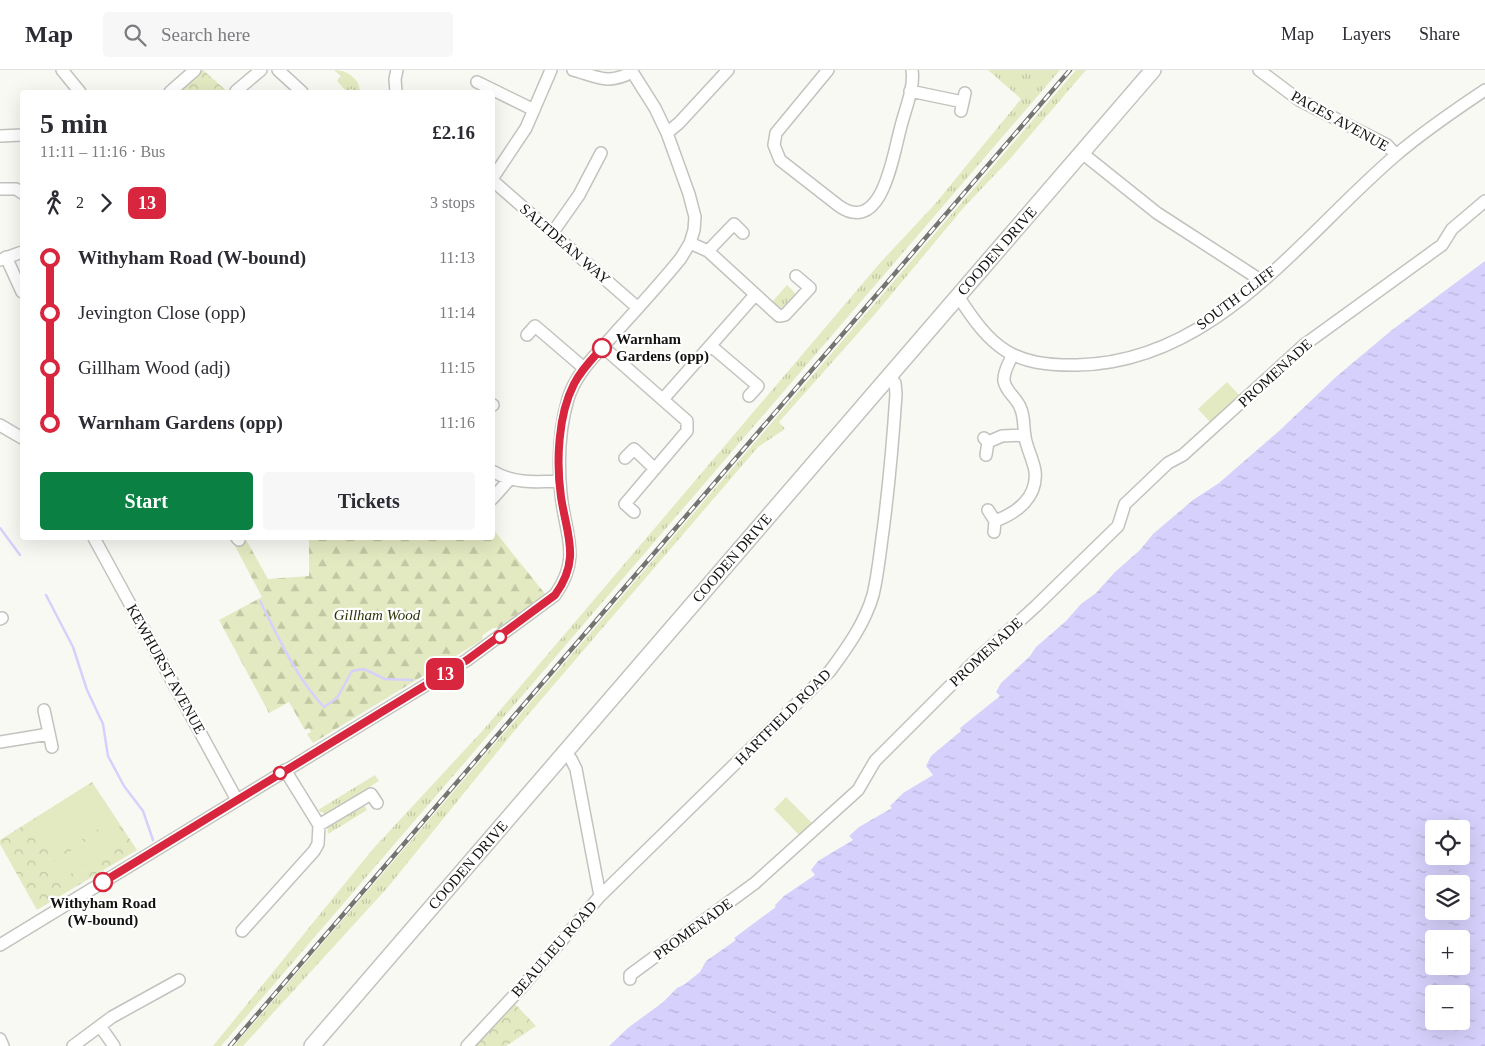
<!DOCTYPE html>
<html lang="en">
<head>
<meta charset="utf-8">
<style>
	:root { --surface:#fff; --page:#f7f7f7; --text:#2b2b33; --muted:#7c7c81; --line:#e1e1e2; --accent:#0b8043 }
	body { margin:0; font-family:Georgia,serif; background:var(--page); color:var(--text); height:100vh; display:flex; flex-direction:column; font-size:19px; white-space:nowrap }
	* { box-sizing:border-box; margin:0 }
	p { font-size:16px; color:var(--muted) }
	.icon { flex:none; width:28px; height:28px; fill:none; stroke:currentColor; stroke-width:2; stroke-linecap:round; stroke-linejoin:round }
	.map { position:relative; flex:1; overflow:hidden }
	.panel { position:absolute; left:20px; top:20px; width:475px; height:450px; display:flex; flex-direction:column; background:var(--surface); border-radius:5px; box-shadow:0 5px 20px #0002 }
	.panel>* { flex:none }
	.badge { padding:0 10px; border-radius:8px; font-size:18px; line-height:32px }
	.fabs { position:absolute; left:1425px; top:750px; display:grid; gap:10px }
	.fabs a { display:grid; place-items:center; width:45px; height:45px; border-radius:5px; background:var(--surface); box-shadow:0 5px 20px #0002; font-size:25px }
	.map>.badge { position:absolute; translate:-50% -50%; box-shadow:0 0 0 2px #fff }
	.legs { display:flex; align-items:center; gap:8px; height:55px; padding:0 20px; font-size:16px }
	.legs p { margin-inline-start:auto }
	.head { display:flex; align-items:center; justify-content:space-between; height:85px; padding:0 20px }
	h1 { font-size:28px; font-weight:600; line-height:38px }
	.cta { display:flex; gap:10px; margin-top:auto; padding:10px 20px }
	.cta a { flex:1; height:58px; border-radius:5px; background:var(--accent); color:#fff; font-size:20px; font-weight:600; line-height:58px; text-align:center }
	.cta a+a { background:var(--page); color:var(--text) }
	ul { padding:0 20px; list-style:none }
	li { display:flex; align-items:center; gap:18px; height:55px; font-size:19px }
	li i { display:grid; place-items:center; width:8px; height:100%; margin:0 6px; background:currentColor }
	li i::after { content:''; width:12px; height:12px; margin:-6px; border:4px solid; border-radius:50%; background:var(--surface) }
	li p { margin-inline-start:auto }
	li:first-child i { background:linear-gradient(#0000 50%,currentColor 0) }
	li:last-child i { background:linear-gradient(currentColor 50%,#0000 0) }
	header { display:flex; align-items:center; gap:30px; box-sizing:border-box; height:70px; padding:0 25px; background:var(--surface); border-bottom:1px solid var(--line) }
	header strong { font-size:24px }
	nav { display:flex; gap:28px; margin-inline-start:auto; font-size:18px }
	.search { width:350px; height:45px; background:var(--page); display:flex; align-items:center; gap:12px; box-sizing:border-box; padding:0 18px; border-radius:5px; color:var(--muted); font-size:19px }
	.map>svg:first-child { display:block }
	.grass { fill:url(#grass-tufts) }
	.forest { fill:url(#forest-firs) }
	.park { fill:url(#park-crowns) }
	.pitch { fill:#e3e9c0 }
	.water { fill:url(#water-ripples); fill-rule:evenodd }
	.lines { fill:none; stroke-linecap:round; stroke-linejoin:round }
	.stream { stroke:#d6d1fc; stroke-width:2.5 }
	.minor-casing { stroke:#c2c3be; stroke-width:14 }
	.major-casing { stroke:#c2c3be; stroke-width:18 }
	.minor { stroke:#fff; stroke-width:11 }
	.major { stroke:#fff; stroke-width:15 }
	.rail-casing { stroke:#747471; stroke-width:4.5 }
	.rail { stroke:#fff; stroke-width:2.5; stroke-dasharray:8; stroke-linecap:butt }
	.line-1-casing { stroke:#fff; stroke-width:11 }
	.line-1 { stroke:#d7263d; stroke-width:8 }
	.stop-1-dot { fill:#fff; stroke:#d7263d; stroke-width:2.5 }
	.labels { text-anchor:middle; stroke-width:4.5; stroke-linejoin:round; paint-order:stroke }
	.street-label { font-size:15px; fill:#121210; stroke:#fff }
	.stop-label { font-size:15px; font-weight:bold; fill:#121210; stroke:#fff; text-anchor:start }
	.park-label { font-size:15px; font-style:italic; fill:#2f3308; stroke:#fff }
</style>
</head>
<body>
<header>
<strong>Map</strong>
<div class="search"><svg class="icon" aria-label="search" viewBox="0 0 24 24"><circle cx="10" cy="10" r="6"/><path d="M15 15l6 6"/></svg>Search here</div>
<nav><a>Map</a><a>Layers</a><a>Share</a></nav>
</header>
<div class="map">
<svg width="1485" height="976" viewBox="0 0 1485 976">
	<defs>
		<pattern id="grass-tufts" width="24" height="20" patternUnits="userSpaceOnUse" patternTransform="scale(1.25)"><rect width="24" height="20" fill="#e3e9c0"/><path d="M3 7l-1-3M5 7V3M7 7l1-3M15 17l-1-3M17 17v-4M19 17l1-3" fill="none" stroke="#c2c7a4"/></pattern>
		<pattern id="forest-firs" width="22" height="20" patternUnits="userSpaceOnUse" patternTransform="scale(1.25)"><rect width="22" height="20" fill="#e3e9c0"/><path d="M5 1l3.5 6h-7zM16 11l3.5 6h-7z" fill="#c2c7a4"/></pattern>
		<pattern id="park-crowns" width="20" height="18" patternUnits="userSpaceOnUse" patternTransform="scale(1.25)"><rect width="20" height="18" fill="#e3e9c0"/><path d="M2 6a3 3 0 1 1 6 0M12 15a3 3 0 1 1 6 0" fill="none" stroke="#c2c7a4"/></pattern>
		<pattern id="water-ripples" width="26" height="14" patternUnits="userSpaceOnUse" patternTransform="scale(1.25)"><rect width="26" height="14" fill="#d6d1fc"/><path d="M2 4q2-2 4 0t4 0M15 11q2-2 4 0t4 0" fill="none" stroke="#b7b2d7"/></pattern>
	</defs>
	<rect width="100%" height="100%" fill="#f8f9f3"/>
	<path class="grass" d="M334,0c13,0 26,9 26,22h-5l-4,-3 -4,3 -10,-11 4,-5z
		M988,0h72l-839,976h-8l159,-196 113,-122 395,-465 55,-59 86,-105z
		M1076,0h10l-77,90 -44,46 -90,108 -96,108 6,7 -27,18 -243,283 -127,157 -145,159h-9z
		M787,215l8,8 -1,8 -10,9 -12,-8z
		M375,705l4,6 -53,33 -8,-4z
		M363,733l4,7 -39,24 -1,-9z"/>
	<path class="forest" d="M493,459l53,66 -48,33h-5l-10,7 -1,5 -169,103 -6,-9 4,-2 -2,-4 -4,2 -16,-28 -20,11 -50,-93 43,-23 -28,-53 11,-6 23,41 41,-3v-38h183z"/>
	<path class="park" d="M203,0l25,22 4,-4 5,4h-58z
		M92,712l45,68 -100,60 -37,-66v-4z
		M515,934l21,22 -30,20h-31z"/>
	<path class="pitch" d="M1227,312l13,14 -29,27 -13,-14z
		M92,714l22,35 -59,38 -22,-36z
		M786,727l28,28 -13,12 -27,-28z
		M116,752l10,17 -68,43 -10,-17z"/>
	<path class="water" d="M1485,191v785h-876l20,-19 33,-24 15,-15 8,-4 15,-12 6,-11 30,-21 -2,-2 42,-31 -1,-2 9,-9 31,-21 -4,-5 7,-9 35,-21 -4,-4 10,-9 33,-19 -2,-2 13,-13 30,-18 -7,-9 5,-10 30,-25 -1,-3 40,-32 -4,-4 5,-9 29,-27 6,-9 30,-26 15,-17 15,-11 19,-21 25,-22 13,-16 40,-34 26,-17 60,-52 58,-55 55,-46zM1434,759h27v27h-27zM1434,814h27v27h-27zM1434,869h27v27h-27zM1434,924h27v27h-27z"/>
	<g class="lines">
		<path class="stream" d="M0,458l20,27
			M46,525l27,52 14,43 16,34 5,32 16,30 19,25 10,29
			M260,531c19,37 36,77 64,106l13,-9 15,-27 12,-2 21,10 27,1"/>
		<defs>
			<path id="minor" d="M62,0l18,22
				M278,0l24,22
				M573,0c25,7 35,15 59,2
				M828,0l-52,63 -2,12 6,15 59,46c43,30 54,-51 61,-76 4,-18 15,-42 12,-60
				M1259,0l40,30 88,45 9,10
				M477,12l57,28
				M236,21l25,-21
				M910,21l53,11
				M170,22l25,-22
				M396,22l-1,-13 2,-9
				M961,41l4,-18
				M667,63l12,-10 49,-53
				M0,66l22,-1
				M1082,83l75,60 105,68
				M492,109l34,-51 25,-58
				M492,110l146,128
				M0,119h16l6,4
				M553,162l26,-37 22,-42
				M690,173l18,8 71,65 6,-1 25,-27 -14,-12
				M708,181l26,-27 9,9
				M6,187l16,35
				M0,190l22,-8
				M958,226c34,53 54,70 119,69 138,-2 224,-129 319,-210 28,-24 59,-45 89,-65
				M527,265l8,-9 49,42
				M711,276l47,40 -9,10
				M603,277l84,74v10l-62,73 9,8
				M664,328l91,-103
				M492,335h1
				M0,355l22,13
				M984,368l4,4 -2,13
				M988,372l14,-6 23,-1
				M625,388l9,-9 21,20
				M492,401c22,13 44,11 68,10
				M492,429l17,-19
				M988,440l7,11 -1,11
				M995,451c22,-8 43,-24 40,-50 -2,-12 -8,-22 -10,-34 -2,-11 0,-20 -5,-30 -4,-10 -14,-15 -16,-26 -1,-9 5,-18 8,-25
				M94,468l143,262
				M237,468l2,2
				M0,549l2,-1
				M44,640l8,37
				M0,672l49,-8
				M565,682l6,7 5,10 24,127
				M319,755l52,-31 6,9
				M242,861l72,-80 4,-7 1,-19 -34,-55
				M0,875l467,-285 88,-65c27,-38 10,-60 6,-101 -3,-31 -2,-65 7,-95 8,-27 30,-46 48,-67 22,-24 44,-48 65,-74l9,-15 4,-13 1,-13 -6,-23 -22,-61 -12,-25 -24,-38
				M630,909v-4l125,-92 103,-93 17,-29 99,-99 62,-56 82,-80 7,-22 43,-41 15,-8 121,-110 138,-100 10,-16 33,-28
				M100,956l14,20
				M0,969l3,7
				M73,976l39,-29 67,-37
				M467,976l54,-58 79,-92 230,-225c17,-23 35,-48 43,-76 5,-21 7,-43 10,-64 6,-46 10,-91 13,-137l-1,-11 -6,-7"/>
			<path id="major" d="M312,976l841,-976"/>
		</defs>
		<use href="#minor" class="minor-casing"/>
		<use href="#major" class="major-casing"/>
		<use href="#minor" class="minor"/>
		<use href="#major" class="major"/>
		<defs>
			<path id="rail" d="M230,976l840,-976"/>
		</defs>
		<use href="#rail" class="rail-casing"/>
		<use href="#rail" class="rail"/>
	</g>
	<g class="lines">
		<defs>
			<path id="line-1" d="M103,812l364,-222 88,-65c26,-36 12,-59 6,-98 -5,-35 -3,-82 13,-113 7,-14 18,-25 28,-36"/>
		</defs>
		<use href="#line-1" class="line-1-casing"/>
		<use href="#line-1" class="line-1"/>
	</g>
	<g class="stop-1-dot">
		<circle cx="602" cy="278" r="9"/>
		<circle cx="500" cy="567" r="6"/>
		<circle cx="280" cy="703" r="6"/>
		<circle cx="103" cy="812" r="9"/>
	</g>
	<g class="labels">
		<g class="street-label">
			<text transform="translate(1340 51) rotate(29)" y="5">PAGES AVENUE</text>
			<text transform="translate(565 174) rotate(41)" y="5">SALTDEAN WAY</text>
			<text transform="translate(997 181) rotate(-49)" y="5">COODEN DRIVE</text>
			<text transform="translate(1236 228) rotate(-37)" y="5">SOUTH CLIFF</text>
			<text transform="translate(1275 303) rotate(-42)" y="5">PROMENADE</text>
			<text transform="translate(732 488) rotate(-49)" y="5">COODEN DRIVE</text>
			<text transform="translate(986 582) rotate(-43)" y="5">PROMENADE</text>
			<text transform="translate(166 599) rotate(61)" y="5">KEWHURST AVENUE</text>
			<text transform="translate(783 647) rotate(-45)" y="5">HARTFIELD ROAD</text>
			<text transform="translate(468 795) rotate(-49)" y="5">COODEN DRIVE</text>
			<text transform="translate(693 859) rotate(-36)" y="5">PROMENADE</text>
			<text transform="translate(554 879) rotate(-49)" y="5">BEAULIEU ROAD</text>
		</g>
		<g class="stop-label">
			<text x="616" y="274">Warnham<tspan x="616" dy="17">Gardens (opp)</tspan></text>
			<text x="103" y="838" text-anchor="middle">Withyham Road<tspan x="103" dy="17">(W-bound)</tspan></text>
		</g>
		<g class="park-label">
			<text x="377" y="550">Gillham Wood</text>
		</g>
	</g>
</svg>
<div class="fabs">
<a><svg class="icon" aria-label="locate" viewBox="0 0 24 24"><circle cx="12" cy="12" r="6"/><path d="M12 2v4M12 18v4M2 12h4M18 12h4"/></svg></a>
<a><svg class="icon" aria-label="layers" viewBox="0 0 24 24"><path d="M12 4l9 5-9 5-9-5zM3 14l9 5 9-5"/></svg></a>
<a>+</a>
<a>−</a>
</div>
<b class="badge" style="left:445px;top:604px;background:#d7263d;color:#fff">13</b>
<section class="panel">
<div class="head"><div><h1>5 min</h1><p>11:11 – 11:16 · Bus</p></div><b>£2.16</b></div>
<div class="legs"><svg class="icon" aria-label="walk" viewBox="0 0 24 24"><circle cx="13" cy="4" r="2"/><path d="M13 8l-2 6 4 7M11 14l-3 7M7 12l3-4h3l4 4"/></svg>2<svg class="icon" aria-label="forward" viewBox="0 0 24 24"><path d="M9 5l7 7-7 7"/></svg><b class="badge" style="background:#d7263d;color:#fff">13</b><p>3 stops</p></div>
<ul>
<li><i style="color:#d7263d"></i><b>Withyham Road (W-bound)</b><p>11:13</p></li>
<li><i style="color:#d7263d"></i><span>Jevington Close (opp)</span><p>11:14</p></li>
<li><i style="color:#d7263d"></i><span>Gillham Wood (adj)</span><p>11:15</p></li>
<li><i style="color:#d7263d"></i><b>Warnham Gardens (opp)</b><p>11:16</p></li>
</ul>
<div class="cta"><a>Start</a><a>Tickets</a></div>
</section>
</div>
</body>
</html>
